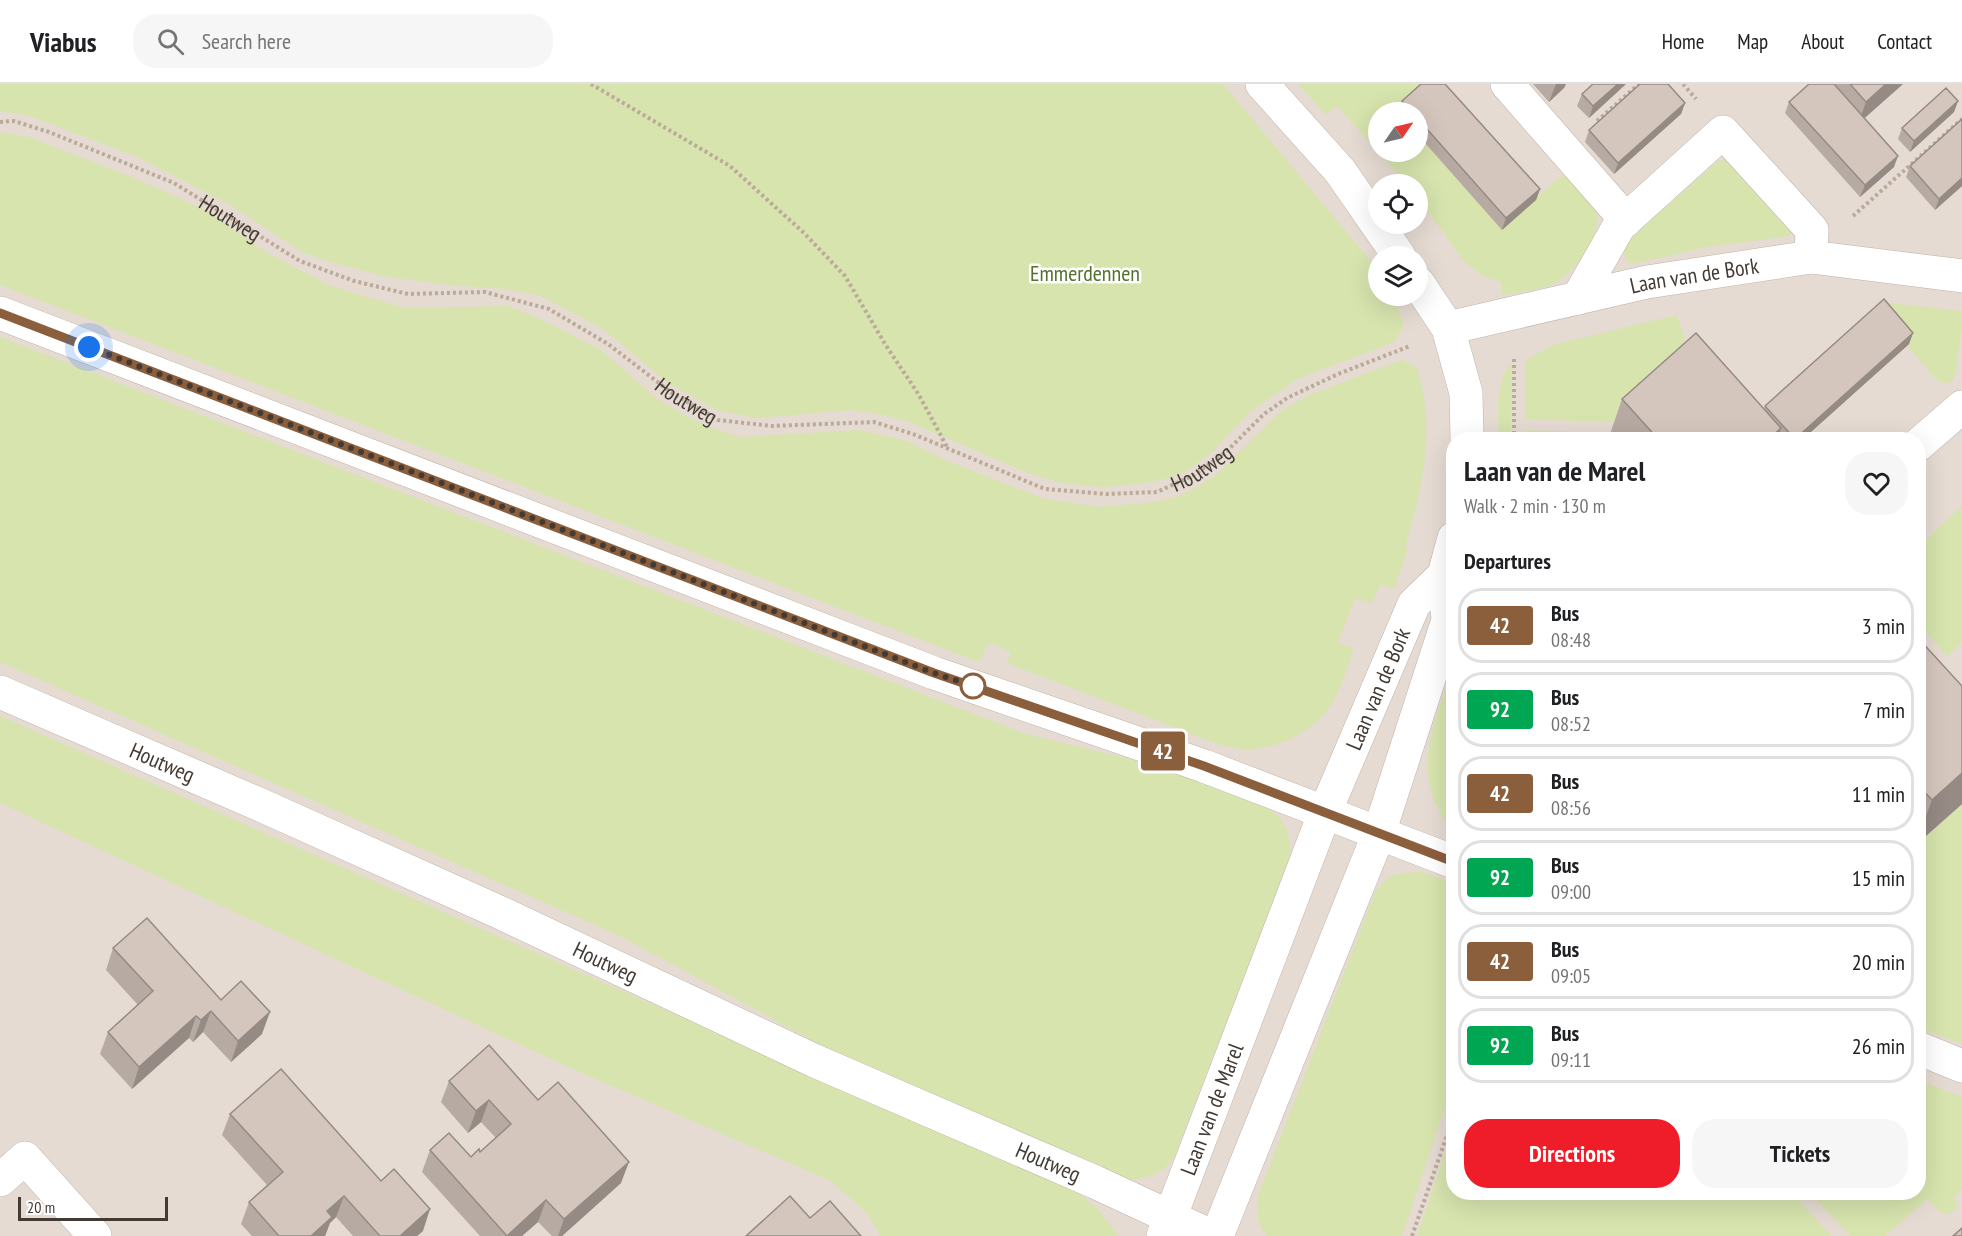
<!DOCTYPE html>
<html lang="en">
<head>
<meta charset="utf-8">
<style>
	:root { --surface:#fff; --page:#f6f6f6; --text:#202124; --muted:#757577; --line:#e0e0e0; --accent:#ef1c29 }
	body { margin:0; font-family:"PT Sans Narrow",sans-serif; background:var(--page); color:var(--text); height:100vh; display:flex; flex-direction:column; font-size:22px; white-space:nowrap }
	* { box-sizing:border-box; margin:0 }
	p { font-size:20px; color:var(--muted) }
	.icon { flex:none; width:33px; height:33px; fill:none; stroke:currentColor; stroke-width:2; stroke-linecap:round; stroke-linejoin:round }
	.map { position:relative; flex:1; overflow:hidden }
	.panel { position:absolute; left:1446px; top:348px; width:480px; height:768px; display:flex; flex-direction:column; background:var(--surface); border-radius:24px; box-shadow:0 6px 24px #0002 }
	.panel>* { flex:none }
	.badge { padding:0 12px; border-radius:4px; font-size:21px; line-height:39px }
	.needle { width:39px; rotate:56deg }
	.buttons { position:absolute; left:1368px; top:18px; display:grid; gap:12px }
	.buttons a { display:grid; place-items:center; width:60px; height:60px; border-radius:50%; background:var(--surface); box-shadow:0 6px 24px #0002; font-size:30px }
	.scale { position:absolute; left:18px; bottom:15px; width:150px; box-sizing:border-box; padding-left:6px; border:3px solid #433a34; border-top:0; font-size:16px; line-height:21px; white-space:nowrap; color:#433a34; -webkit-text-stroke:4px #fff; paint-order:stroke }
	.you { position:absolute; width:30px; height:30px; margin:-15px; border:4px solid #fff; border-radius:50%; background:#1a73e8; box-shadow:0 0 0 9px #1a73e833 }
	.map>.badge { position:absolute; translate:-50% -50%; box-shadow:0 0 0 3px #fff }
	h2 { padding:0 18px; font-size:22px; line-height:54px }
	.round { display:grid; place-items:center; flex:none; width:63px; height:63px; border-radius:24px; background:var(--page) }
	.overview { display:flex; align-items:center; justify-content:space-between; height:102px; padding:0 18px }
	h1 { font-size:28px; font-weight:700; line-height:45px }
	.action { display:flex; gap:12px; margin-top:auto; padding:12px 18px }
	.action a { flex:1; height:69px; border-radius:24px; background:var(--accent); color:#fff; font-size:24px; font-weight:700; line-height:69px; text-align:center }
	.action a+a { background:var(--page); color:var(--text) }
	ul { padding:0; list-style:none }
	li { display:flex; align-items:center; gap:18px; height:75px; margin:0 12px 9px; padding:0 6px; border:3px solid var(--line); border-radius:24px }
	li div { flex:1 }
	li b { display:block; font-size:22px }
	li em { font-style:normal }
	li .badge { min-width:66px; font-weight:700; text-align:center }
	header { display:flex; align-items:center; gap:36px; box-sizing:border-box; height:84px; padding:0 30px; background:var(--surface); border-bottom:2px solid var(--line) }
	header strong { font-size:28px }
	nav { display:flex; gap:33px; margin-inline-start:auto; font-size:21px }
	.search { width:420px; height:54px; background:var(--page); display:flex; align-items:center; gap:15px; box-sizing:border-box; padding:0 21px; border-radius:24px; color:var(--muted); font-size:22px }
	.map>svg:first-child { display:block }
	.residential { fill:#e5dbd2; fill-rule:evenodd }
	.green { fill:#d7e4ae }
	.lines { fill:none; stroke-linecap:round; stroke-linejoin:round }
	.minor-casing { stroke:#bfb3aa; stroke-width:34 }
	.path { stroke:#bda999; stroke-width:4; stroke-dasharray:3 3; stroke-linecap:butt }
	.minor { stroke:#fff; stroke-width:33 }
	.wall { fill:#b7aaa3 }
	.shaded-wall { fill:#958b84 }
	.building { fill:#d5c6bd; stroke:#958b84; stroke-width:1.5 }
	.line-casing { stroke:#fff; stroke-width:14 }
	.line { stroke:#8b5e3c; stroke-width:9 }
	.walk { stroke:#433a34; stroke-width:6; stroke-dasharray:0 10.8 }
	.stop-dot { fill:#fff; stroke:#8b5e3c; stroke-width:3 }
	.labels { text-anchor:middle; stroke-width:5; stroke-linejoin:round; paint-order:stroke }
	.street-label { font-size:22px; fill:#433a34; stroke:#fff }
	.park-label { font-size:22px; fill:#54712b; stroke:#fff }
</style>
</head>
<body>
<header>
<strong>Viabus</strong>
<div class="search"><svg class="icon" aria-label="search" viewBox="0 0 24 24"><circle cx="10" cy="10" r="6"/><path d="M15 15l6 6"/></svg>Search here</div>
<nav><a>Home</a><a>Map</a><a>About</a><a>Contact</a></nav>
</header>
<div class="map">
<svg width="1962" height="1152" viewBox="0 0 1962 1152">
	<rect width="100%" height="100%" fill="#f1eae4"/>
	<path class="residential" d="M0,0h1962v1152h-1962zM1378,28h40v40h-40zM1378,100h40v40h-40zM1378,172h40v40h-40zM1454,356h464v752h-464z"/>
	<path class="green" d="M0,0h1223l145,174 10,15v23h14l12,29 -10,17 -97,37 -47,33 -38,40 -27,20 -16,6 -24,5 -42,4 -42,-4 -33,-10 -121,-52 -22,-6 -33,-5 -97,8 -38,-8 -49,-27 -65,-54 -64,-34 -35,-6 -53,-4 -63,-8 -55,-14 -31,-11 -73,-48 -94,-48 -105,-40 -30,-5z
		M1298,0h132l-32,28h-20v40h40v-17l84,94 55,-50 9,-4c9,10 22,21 28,32 14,24 -20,67 -41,77 -16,6 -34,9 -51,11v-13l-19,-6 -20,-16 -45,-62v-14h-11l-70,-78 -11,9z
		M0,48l29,5 100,39 39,17 40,19 56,39 67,35 73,22 104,-2 32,13 61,31 55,48 32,19 27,12 27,8 117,-7 45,10 44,21 96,38 57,8 52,-5 24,-5 22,-11 18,-12 64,-63 28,-16 93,-35 15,8c19,59 6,120 -12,179l3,1 -14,41 -13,-5 -9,19 -17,-5 -17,45 16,5c-7,19 -12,40 -23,57 -19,27 -54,46 -88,44 -7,0 -15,-3 -23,-4l-213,-82 4,-11 -22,-10 -10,20 -979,-377z
		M1725,74l67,72 -3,6 -82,11 -75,17 -5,-3 -5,-11 7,-11 87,-76z
		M1880,218l82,9v16l-7,48 -3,6 -7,3 -8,-4 -30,-34 2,-2 -29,-33z
		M1677,231l12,39 -29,22 -49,46 -86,-3 1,-59 27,-15z
		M0,253l1026,397 137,33 99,38c24,14 29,26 28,53l-116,299c-12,18 -27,22 -48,23l-305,-135 -199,-108 -622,-275z
		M1512,276l-1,79h-12c-1,-31 -5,-52 13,-79z
		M1526,346l76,3 -5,3 3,3 -75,1z
		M1962,422v136l-15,14 -28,-32v-78z
		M1453,583l1,164h-1c-46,-56 -19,-104 0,-164z
		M0,632l878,388 193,83 28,23 15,20 3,6h-237l-12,-22 -37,-33 -265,-115 -566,-263z
		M1962,720v240l-44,-17 1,-184z
		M1422,788l31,11v201l-51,152h-136l-8,-15 -1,-23 116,-300c11,-25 24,-25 49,-26z
		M1919,996l43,17v92l-8,7 3,10 -5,7c-12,4 -18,-7 -25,-14l-42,37h-35l-40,-43 108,-1z
		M1453,1045l1,63 338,1 39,43h-414z"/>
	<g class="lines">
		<defs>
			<g id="minor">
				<path d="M1262,0l78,87 59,85"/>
				<path d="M1507,0l119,136"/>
				<path d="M1418,199l30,45 18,65 1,47"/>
				<path d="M1578,214l41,-72 104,-94 89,98 -1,27"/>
				<path d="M0,229l934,360 270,93 250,96"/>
				<path id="s2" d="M1448,244l199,-46 164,-25 151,19"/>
				<path d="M1918,361l44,-38"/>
				<path id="s3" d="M0,608l263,114 236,106 316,149 280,121 116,54"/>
				<path d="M1918,964l44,18"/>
				<path d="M0,1096l25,-22 70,78"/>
				<path id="s4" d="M1163,1152l162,-424 89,-208 30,-29"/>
				<path d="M1217,1152l162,-403 69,-213 -4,-45 10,-37"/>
			</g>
		</defs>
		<use href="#minor" class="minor-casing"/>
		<g class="path">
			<path d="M591,0l139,82 74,67 41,43 40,68 34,51 28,52"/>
			<path d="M1683,0l13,15"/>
			<path d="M1597,37l42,-37"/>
			<path id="s1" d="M0,38l14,-1 35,11 125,51 126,78 54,20 54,13 77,-2 64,17 59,35 64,49 46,27 54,6 102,-4 39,12 132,55 62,5 50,-2 37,-17 32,-23 38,-38 23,-16 51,-24 72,-28"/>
			<path d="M1853,132l109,-97"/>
			<path d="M1514,356v-84"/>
			<path d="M1412,1152l42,-121"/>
		</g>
		<use href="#minor" class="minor"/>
	</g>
	<path class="wall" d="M1533,0h33l-2,4 -15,14z
		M1626,0l-37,34 -12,-12 5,-12z
		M1809,0h94l-39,34 30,49 -34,30 -75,-84 4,-11z
		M1402,17l138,88 -4,11 -34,30 -84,-95v-23h-20z
		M1958,17l-4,11 -44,40 -12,-13 4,-11z
		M1685,19l-4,11 -67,60 -29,-32 4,-12z
		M1962,35v67l-27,24 -29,-33 4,-11z
		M1913,249l-4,11 -107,96h-21l-3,-4 -1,4h-169l14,-41 142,10 1,-3z
		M1918,554l44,166 -44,39z
		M113,864l108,52 41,34 -31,28 -28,-30 -10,10 -4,-4 -57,51 -32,-35 8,-22 30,-27 -32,-35z
		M449,997l89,19 83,83 -59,53h-10l-14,-14 -16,14h-42l-58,-64 8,-22 41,7 9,-5 16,-14 -15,-16 -13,11 -27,-31z
		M230,1030l193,117 -6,5h-64l-17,-19 -6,6 -5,13h-73l-11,-12 8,-22 18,-17 -45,-50z"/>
	<path class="shaded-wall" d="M1556,0h10l-2,4 -15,14z
		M1618,0h8l-37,34 4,-12z
		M1886,0h17l-45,40 8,-22z
		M1958,17l-4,11 -44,40 4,-11z
		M1685,19l-4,11 -67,60 4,-11z
		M1898,72l-4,11 -34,30 5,-12z
		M1962,94v8l-27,24 4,-11z
		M1540,105l-4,11 -34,30 4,-12z
		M1913,249l-4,11 -107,96h-8z
		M1781,344l-4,12h-9z
		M1962,689v31l-44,39v-6l14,-37z
		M211,927l-8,21 -10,10 8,-22z
		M270,928l-8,22 -31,28 7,-21z
		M196,932l-7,22 -57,51 7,-22z
		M489,1016l-8,22 -13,11 8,-22z
		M629,1078l-8,21 -59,53h-4l6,-17z
		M344,1112l-8,21 -6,6 -5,13h-14l16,-25z
		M546,1116l-8,22 -16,14h-15z
		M430,1125l-7,22 -6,5h-17z"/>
	<path class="building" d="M1421,0h24l95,105 -34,29 -88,-99v-7h-6l-10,-11z
		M1593,0h25l-25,22 -11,-12z
		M1640,0h28l17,19 -67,60 -29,-33z
		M1809,0h25l64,72 -33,29 -76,-83z
		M1850,0h36l-20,18z
		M1946,4l12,13 -44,40 -12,-13z
		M1962,35v59l-23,21 -29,-33z
		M1884,215l29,34 -118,106 -30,-33z
		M1696,249l85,95 -13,12h-109l-37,-41z
		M1918,554l44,48v87l-30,27 -14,-15z
		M147,834l74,82 20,-19 29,31 -32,29 -27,-30 -10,9 -5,-4 -57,51 -31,-35 45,-41 -40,-43z
		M489,961l49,55 20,-18 71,80 -65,57 -18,-19 -39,36 -77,-86 19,-17 22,24 8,-8 1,3 31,-28 -22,-24 -13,11 -27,-30z
		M281,985l100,112 13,-12 36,40 -30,27h-20l-36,-40 -17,15 5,6 -21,19h-32l-30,-34 34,-30 -53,-58z
		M790,1112l20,22 20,-17 31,35h-115z
		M1962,1144v8h-9z"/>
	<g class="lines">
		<defs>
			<path id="line" d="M0,229l934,360 270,93 250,96"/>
		</defs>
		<use href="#line" class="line-casing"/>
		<use href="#line" class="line"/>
		<path class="walk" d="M89,263l845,326 45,15 -6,-2"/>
	</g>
	<circle class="stop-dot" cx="973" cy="602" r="12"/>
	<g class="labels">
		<g class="street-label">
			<text dy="8" stroke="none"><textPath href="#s1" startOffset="252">Houtweg</textPath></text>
			<text dy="8" stroke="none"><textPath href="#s2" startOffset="252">Laan van de Bork</textPath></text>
			<text dy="8" stroke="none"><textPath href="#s1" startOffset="756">Houtweg</textPath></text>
			<text dy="8" stroke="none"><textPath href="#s1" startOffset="1296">Houtweg</textPath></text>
			<text dy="8" stroke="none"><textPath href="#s4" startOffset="588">Laan van de Bork</textPath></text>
			<text dy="8" stroke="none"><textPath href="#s3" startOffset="177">Houtweg</textPath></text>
			<text dy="8" stroke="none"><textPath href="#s3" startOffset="663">Houtweg</textPath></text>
			<text dy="8" stroke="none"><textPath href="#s4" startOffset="136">Laan van de Marel</textPath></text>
			<text dy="8" stroke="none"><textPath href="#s3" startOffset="1149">Houtweg</textPath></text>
		</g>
		<g class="park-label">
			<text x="1085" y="197">Emmerdennen</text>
		</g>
	</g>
</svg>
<div class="buttons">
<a><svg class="needle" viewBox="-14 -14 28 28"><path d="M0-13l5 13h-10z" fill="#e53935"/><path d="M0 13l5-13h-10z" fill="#757577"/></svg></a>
<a><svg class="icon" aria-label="locate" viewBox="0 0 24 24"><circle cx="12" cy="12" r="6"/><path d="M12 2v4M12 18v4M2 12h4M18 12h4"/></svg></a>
<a><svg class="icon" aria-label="layers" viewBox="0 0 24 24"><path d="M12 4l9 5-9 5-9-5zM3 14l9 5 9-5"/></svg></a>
</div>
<div class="scale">20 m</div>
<div class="you" style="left:89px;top:263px"></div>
<b class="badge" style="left:1163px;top:667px;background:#8b5e3c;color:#fff">42</b>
<section class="panel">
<div class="overview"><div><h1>Laan van de Marel</h1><p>Walk · 2 min · 130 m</p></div><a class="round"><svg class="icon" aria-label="heart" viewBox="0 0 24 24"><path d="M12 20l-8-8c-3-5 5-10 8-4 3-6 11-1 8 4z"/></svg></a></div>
<h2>Departures</h2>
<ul>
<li><span class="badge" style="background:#8b5e3c;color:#fff">42</span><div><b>Bus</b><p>08:48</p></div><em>3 min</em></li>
<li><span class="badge" style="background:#00a651;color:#fff">92</span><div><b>Bus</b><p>08:52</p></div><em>7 min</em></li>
<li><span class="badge" style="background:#8b5e3c;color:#fff">42</span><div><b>Bus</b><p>08:56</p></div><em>11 min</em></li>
<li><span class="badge" style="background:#00a651;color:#fff">92</span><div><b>Bus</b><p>09:00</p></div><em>15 min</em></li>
<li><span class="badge" style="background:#8b5e3c;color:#fff">42</span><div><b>Bus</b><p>09:05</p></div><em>20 min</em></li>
<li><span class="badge" style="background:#00a651;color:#fff">92</span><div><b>Bus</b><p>09:11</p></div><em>26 min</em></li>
</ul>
<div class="action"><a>Directions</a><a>Tickets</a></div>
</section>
</div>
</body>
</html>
